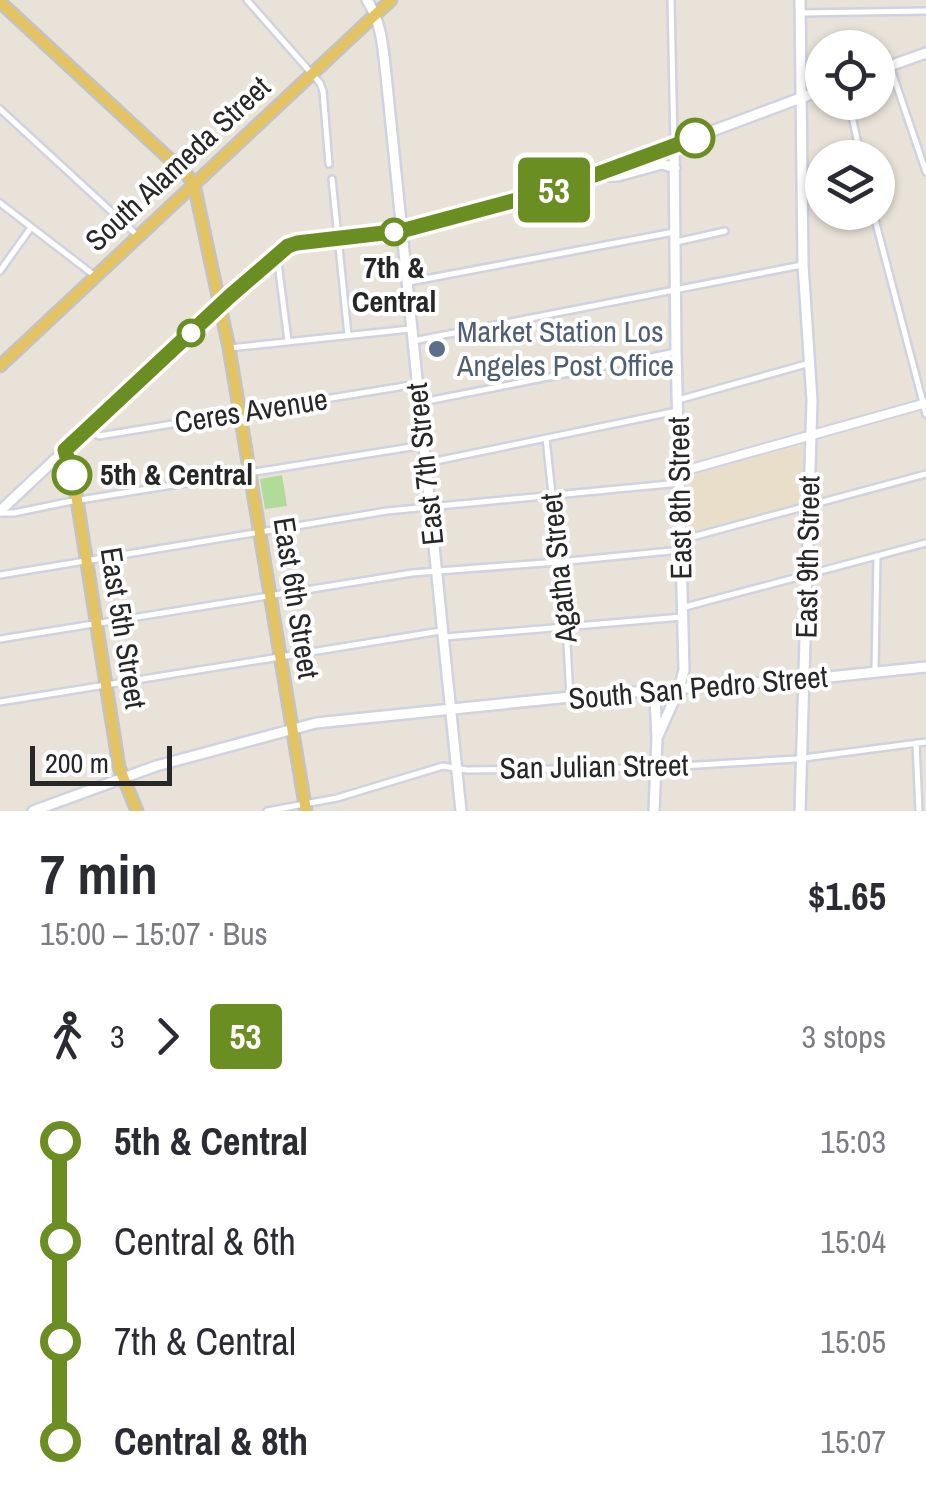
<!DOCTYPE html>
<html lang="en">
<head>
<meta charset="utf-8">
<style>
	:root { --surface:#fff; --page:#f2f2f3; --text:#2b2b33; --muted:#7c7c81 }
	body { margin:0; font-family:"Archivo Narrow",sans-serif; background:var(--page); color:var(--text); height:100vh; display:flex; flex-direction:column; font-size:38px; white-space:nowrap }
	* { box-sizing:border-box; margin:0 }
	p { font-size:32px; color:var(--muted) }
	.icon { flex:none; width:55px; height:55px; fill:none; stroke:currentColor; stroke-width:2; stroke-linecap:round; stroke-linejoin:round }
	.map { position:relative; height:811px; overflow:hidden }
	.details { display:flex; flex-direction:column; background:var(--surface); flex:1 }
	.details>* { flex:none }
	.badge { padding:0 20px; border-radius:8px; font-size:35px; line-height:65px }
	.buttons { position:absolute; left:805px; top:30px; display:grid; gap:20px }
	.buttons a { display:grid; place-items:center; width:90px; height:90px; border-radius:50%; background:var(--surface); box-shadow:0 2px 8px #0004; font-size:50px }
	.scale { position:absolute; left:30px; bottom:25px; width:142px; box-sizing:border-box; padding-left:10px; border:5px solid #272727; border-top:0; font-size:28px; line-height:35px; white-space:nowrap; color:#272727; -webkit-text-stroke:8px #fff; paint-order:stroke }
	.map>.badge { position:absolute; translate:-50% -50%; box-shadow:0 0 0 5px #fff }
	.legs { display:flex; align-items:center; gap:15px; height:110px; padding:0 40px; font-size:32px }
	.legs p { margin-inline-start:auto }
	.head { display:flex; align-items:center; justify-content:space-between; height:170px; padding:0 40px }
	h1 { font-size:55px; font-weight:700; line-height:75px }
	ul { padding:0 40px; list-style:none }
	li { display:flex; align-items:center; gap:35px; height:100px; font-size:38px }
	li i { display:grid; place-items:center; width:15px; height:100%; margin:0 12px; background:currentColor }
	li i::after { content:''; width:25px; height:25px; margin:-12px; border:8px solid; border-radius:50%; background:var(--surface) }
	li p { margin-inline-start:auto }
	li:first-child i { background:linear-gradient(#0000 50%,currentColor 0) }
	li:last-child i { background:linear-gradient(currentColor 50%,#0000 0) }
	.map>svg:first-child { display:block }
	.education { fill:#e9dec9 }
	.green { fill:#b1db99 }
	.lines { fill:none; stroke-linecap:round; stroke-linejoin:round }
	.minor-casing { stroke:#cfd2df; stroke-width:10 }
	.tertiary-casing { stroke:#cfd2df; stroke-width:12 }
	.secondary-casing { stroke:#cfd2df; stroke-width:14 }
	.primary-casing { stroke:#c3c3c3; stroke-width:15 }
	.minor { stroke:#fff; stroke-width:5 }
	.tertiary { stroke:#fff; stroke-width:8 }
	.secondary { stroke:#fff; stroke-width:9 }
	.primary { stroke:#e4c363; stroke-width:10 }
	.line-1-casing { stroke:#fff; stroke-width:22 }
	.line-1 { stroke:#6b8e23; stroke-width:15 }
	.stop-1-dot { fill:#fff; stroke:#6b8e23; stroke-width:5 }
	.service-dot { fill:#5c6f8a; stroke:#fff; stroke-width:4 }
	.labels { text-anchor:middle; stroke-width:8; stroke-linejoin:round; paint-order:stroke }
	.street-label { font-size:30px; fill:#272727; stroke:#fff }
	.stop-label { font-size:30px; font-weight:bold; fill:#272727; stroke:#fff }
	.service-label { font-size:30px; fill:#4e5e75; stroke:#fff; text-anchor:start }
</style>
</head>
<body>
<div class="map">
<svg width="926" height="811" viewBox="0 0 926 811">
	<rect width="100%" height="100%" fill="#e9e2d9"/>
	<path class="education" d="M794,447h9l-1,56 -110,28 -4,-3 -1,-49 4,-4z"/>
	<path class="green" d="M282,475l5,31 -22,3 -5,-30z"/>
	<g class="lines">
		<defs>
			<path id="minor" d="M247,0l73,83 3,8 6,73
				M671,0l3,143
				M800,13l126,-2
				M890,66l36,106
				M849,102l12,56
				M0,109l138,127
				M332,179l16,156
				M0,203l95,73
				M873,212l53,202
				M676,242l49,-11
				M277,255l11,86
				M0,271l30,-42
				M409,282l265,-50
				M413,341l389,-76
				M229,348l181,-19
				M678,400l132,-37
				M422,402l254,-50
				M88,429l11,7 318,-52
				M546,438l20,188 4,71
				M426,463l251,-52
				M0,513h14l53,-11 357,-57
				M681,540l245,-66
				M0,575l387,-64 293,-28
				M685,607l241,-64
				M445,637l237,-20
				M0,639l412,-66 146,-11 123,-12
				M875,670l2,-114
				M0,702l441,-71
				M916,743l3,68
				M267,811l70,-13 106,-32 24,4 181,-2 148,-9 130,-17"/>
			<path id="tertiary" d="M680,472l246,-69"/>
			<path id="secondary" d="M367,0c15,23 16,49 19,75l75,736
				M800,0l3,265 9,135 -12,411
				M878,70l48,-17
				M601,176h17l44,-12 13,4
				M221,304l60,-53 10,-6 110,-14 153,-41 268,-100
				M0,511l65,-61
				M648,693l7,5 2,40
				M33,811l123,-45 160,-43 254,-26 259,-20 97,-10
				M654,811l3,-73 22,-49 5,-19 -8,-318 -2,-206"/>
			<path id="primary" d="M0,2l187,173 7,9 35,164 77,463
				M0,366l391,-366
				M137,811l-18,-44 -42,-267 -7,-38 -5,-12 156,-146"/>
		</defs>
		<use href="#minor" class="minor-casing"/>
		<use href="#tertiary" class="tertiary-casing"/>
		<use href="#secondary" class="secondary-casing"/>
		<use href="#primary" class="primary-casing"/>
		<use href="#minor" class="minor"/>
		<use href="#tertiary" class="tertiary"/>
		<use href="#secondary" class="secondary"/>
		<use href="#primary" class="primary"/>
	</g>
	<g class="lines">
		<defs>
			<path id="line-1" d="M72,475l-7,-25 165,-154 58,-50 9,-3 104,-12 153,-41 141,-52"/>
		</defs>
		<use href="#line-1" class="line-1-casing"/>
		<use href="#line-1" class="line-1"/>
	</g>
	<g class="stop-1-dot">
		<circle cx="695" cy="138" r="18"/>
		<circle cx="394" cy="232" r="12"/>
		<circle cx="191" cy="333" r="12"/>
		<circle cx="72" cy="475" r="18"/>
	</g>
	<circle class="service-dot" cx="437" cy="349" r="10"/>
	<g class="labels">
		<g class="street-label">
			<text transform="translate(178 164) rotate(-43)" y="10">South Alameda Street</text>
			<text transform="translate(251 411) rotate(-9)" y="10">Ceres Avenue</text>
			<text transform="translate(425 464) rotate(-96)" y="10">East 7th Street</text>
			<text transform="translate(680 498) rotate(-91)" y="10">East 8th Street</text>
			<text transform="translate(808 557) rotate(-89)" y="10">East 9th Street</text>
			<text transform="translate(559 568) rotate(-96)" y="10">Agatha Street</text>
			<text transform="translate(296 598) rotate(81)" y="10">East 6th Street</text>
			<text transform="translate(123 628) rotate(81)" y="10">East 5th Street</text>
			<text transform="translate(698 688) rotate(-5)" y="10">South San Pedro Street</text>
			<text transform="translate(594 767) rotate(-1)" y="10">San Julian Street</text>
		</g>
		<g class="stop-label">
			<text x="394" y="278">7th &amp;<tspan x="394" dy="34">Central</tspan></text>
			<text x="100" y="485" text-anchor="start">5th &amp; Central</text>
		</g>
		<g class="service-label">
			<text x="457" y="342">Market Station Los<tspan x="457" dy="34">Angeles Post Office</tspan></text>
		</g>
	</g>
</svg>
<div class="buttons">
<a><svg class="icon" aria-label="locate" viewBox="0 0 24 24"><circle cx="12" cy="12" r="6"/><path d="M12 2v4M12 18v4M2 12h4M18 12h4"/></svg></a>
<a><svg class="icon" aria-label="layers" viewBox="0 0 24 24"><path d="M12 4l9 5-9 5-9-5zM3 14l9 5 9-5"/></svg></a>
</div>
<div class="scale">200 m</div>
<b class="badge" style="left:554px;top:190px;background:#6b8e23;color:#fff">53</b>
</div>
<section class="details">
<div class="head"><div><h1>7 min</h1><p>15:00 – 15:07 · Bus</p></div><b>$1.65</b></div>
<div class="legs"><svg class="icon" aria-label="walk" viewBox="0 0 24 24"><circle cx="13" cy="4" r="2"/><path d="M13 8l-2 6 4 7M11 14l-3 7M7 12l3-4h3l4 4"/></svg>3<svg class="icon" aria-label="forward" viewBox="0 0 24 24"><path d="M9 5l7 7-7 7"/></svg><b class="badge" style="background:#6b8e23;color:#fff">53</b><p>3 stops</p></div>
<ul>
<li><i style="color:#6b8e23"></i><b>5th &amp; Central</b><p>15:03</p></li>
<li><i style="color:#6b8e23"></i><span>Central &amp; 6th</span><p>15:04</p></li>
<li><i style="color:#6b8e23"></i><span>7th &amp; Central</span><p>15:05</p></li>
<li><i style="color:#6b8e23"></i><b>Central &amp; 8th</b><p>15:07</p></li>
</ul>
</section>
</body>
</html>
